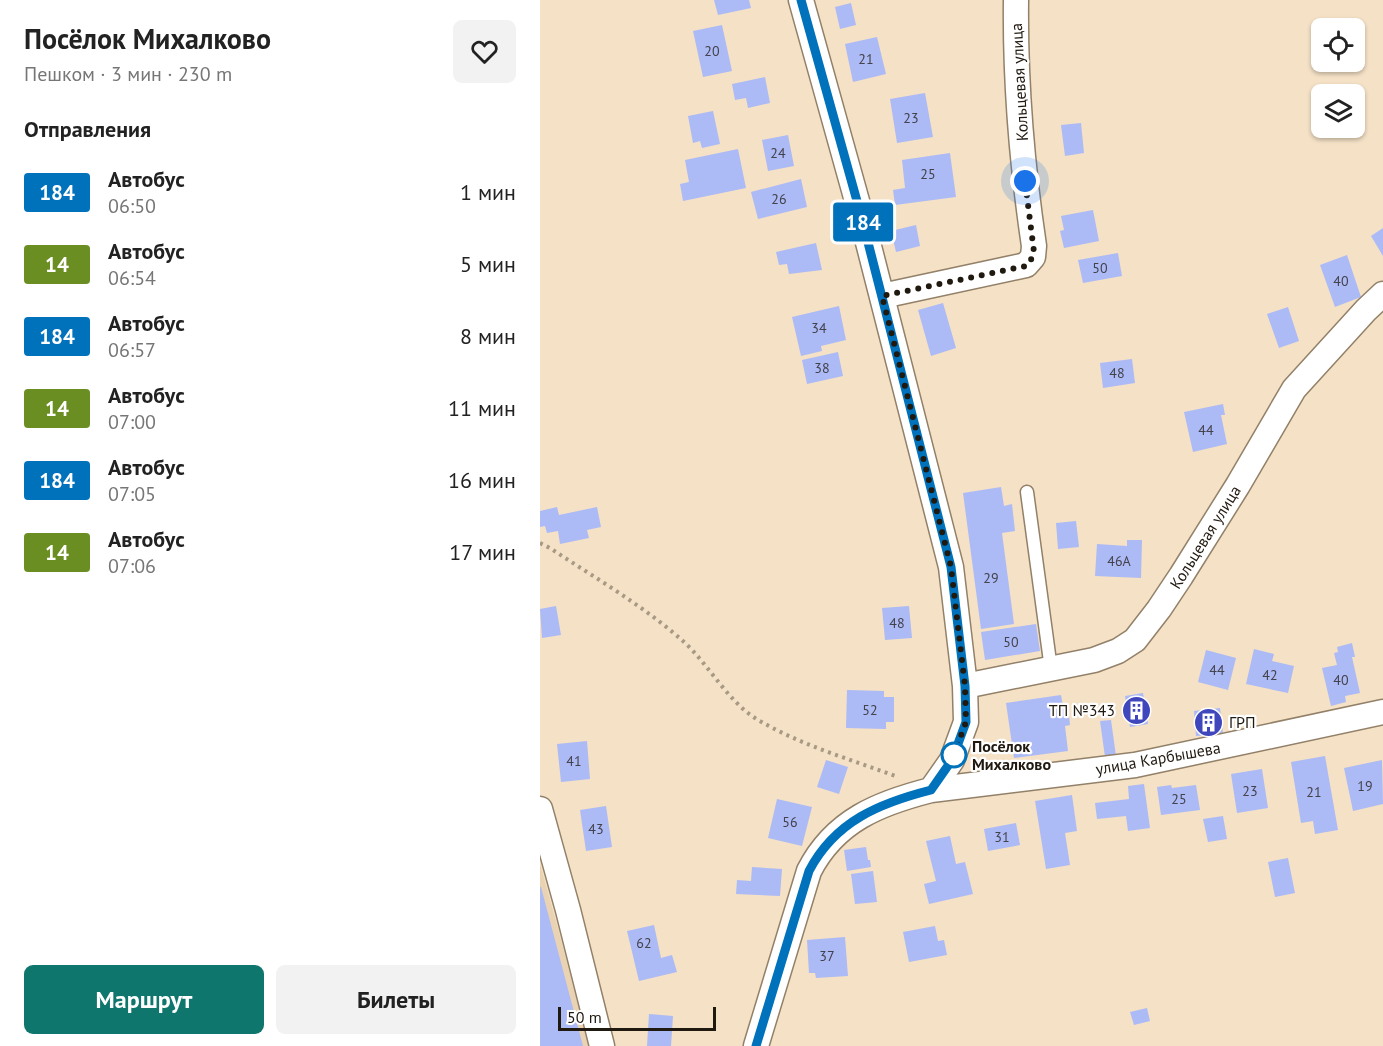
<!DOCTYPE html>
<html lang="ru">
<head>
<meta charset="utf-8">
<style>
	:root { --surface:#fff; --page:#f2f2f2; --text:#222; --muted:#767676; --accent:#0f766e }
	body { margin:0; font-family:"PT Sans",sans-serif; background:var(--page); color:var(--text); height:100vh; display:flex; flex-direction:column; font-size:22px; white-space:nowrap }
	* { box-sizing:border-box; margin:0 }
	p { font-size:20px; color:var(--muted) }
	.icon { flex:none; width:33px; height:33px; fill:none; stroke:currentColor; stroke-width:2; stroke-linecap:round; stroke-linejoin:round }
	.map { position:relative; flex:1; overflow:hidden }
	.details { display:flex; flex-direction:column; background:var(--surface); width:540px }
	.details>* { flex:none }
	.badge { padding:0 12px; border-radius:4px; font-size:21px; line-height:39px }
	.controls { position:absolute; left:771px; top:18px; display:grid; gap:12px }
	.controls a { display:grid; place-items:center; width:54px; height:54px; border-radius:9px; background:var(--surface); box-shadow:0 2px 4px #0004; font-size:30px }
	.scale { position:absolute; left:18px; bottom:15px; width:158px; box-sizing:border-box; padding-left:6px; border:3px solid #201910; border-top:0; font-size:16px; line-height:21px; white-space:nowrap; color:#201910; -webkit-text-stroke:4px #fff; paint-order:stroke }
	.you { position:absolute; width:30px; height:30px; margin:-15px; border:4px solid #fff; border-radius:50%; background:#1a73e8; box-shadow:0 0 0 9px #1a73e833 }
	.map>.badge { position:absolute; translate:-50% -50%; box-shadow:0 0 0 3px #fff }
	h2 { padding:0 24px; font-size:22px; line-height:54px }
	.round { display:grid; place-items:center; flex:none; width:63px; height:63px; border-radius:9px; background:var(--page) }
	.headline { display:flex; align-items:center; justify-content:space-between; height:102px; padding:0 24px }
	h1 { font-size:28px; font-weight:700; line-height:45px }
	.primary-button { display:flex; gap:12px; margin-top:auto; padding:12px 24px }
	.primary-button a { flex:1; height:69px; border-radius:9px; background:var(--accent); color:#fff; font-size:24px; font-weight:700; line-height:69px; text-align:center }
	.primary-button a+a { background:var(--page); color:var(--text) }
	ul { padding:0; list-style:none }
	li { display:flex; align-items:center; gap:18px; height:72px; padding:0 24px }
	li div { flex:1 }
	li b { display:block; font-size:22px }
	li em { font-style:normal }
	li .badge { min-width:66px; font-weight:700; text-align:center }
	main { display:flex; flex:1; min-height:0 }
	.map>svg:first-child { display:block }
	.built { fill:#ead3b3 }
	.building { fill:#acbaf6 }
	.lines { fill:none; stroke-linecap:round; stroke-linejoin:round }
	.service-casing { stroke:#928068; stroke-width:15 }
	.minor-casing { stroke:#928068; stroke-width:27 }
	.path { stroke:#a89985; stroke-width:4; stroke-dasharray:3 4.5; stroke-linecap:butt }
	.service { stroke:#fff; stroke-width:12 }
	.minor { stroke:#fff; stroke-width:24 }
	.line-casing { stroke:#fff; stroke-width:14 }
	.line { stroke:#0072bc; stroke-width:9 }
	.walk { stroke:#201910; stroke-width:6; stroke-dasharray:0 10.8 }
	.stop-dot { fill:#fff; stroke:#0072bc; stroke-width:3 }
	.labels { text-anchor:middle; stroke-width:4.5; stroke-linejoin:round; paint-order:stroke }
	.number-label { font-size:14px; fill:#43414a }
	.street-label { font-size:16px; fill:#201910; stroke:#fff }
	.poi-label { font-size:16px; fill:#201910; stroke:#fff; text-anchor:end }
	.stop-label { font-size:16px; font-weight:bold; fill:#201910; stroke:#fff; text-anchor:start }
</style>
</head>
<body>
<main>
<section class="details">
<div class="headline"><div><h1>Посёлок Михалково</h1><p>Пешком · 3 мин · 230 m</p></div><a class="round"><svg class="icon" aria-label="heart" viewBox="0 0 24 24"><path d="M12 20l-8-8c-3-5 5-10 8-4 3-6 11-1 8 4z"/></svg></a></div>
<h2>Отправления</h2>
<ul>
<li><span class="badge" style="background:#0072bc;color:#fff">184</span><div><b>Автобус</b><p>06:50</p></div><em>1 мин</em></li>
<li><span class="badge" style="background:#6b8e23;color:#fff">14</span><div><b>Автобус</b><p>06:54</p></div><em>5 мин</em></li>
<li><span class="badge" style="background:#0072bc;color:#fff">184</span><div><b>Автобус</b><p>06:57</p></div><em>8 мин</em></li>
<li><span class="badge" style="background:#6b8e23;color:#fff">14</span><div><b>Автобус</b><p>07:00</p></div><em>11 мин</em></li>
<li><span class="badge" style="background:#0072bc;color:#fff">184</span><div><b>Автобус</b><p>07:05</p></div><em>16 мин</em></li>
<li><span class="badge" style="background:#6b8e23;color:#fff">14</span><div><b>Автобус</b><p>07:06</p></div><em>17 мин</em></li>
</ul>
<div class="primary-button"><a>Маршрут</a><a>Билеты</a></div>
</section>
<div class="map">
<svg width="843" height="1046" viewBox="0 0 843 1046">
	<rect width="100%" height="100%" fill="#f4e1c6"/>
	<path class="built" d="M0,864l20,72 29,110h-49z"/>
	<path class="building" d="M174,0h35l2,8 -33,7z
		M311,3l5,22 -16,4 -5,-22z
		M182,25l10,46 -29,6 -10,-46z
		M337,37l9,37 -33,8 -8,-38z
		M225,77l5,26 -22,5 -2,-10 -11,2 -3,-16z
		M385,93l8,44 -36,6 -7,-44z
		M173,111l7,33 -18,4 -2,-7 -7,2 -5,-27z
		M541,123l3,30 -19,3 -4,-31z
		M248,135l6,31 -26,5 -6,-31z
		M198,149l8,39 -63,13 -3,-17 9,-2 -4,-22z
		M410,153l6,44 -61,8 -2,-15 12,-2 -3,-28z
		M261,179l6,28 -49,12 -7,-27z
		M553,210l6,31 -35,7 -4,-17 4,-1 -3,-14z
		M376,225l4,21 -24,6 -5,-21z
		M843,228v28l-12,-20z
		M276,243l6,27 -33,4 -2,-10 -8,1 -3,-13z
		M578,253l4,23 -39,7 -5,-23z
		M807,255l14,42 -26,10 -15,-42z
		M403,303l13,45 -25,8 -13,-46z
		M299,306l7,34 -25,6 1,5 -21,5 -9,-39z
		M748,307l11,34 -20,7 -12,-34z
		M298,352l5,24 -36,8 -5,-24z
		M592,359l3,24 -32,5 -3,-25z
		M683,404l2,11h-4l6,29 -34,8 -9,-40z
		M461,487l3,19 8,-2 3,27 -13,2 12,91 -33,5 -18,-136z
		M17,507l2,8 38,-8 4,20 -14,3 2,8 -29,6 -2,-13 -11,2 -2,-7 -5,1v-16z
		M536,521l3,26 -21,2 -2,-26z
		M587,540h15l-1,38 -46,-2 2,-32 30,2z
		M16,606l5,29 -19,3 -2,-29z
		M369,606l3,32 -27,2 -3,-32z
		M496,624l4,27 -55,9 -4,-28z
		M812,643l3,14h-3l8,36 -15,3 1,6 -15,4 -9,-38 15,-3 -3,-12 4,-1 -1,-5z
		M714,649l20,5 -2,7 22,5 -6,27 -42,-9z
		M666,650l30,8 -8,32 -30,-8z
		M307,690l37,1v6h10v25h-8v7l-40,-1z
		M603,693l5,31 -18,3 -5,-31z
		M521,695l2,11 5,-1 2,20 -5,1 3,25 -54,7 -8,-55z
		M680,708l3,26 -27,2 -2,-25z
		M571,720l5,36 -11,1 -5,-36z
		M47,741l3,38 -29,3 -4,-38z
		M785,756l13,74 -23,4 -2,-13 -12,2 -10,-61z
		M286,760l22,7 -9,27 -22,-7z
		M842,760l1,44 -30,7 -9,-43z
		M722,769l6,39 -31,5 -6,-39z
		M604,784l6,44 -22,3 -2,-15 -29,3 -2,-16 34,-4 -1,-13z
		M631,785l1,3 24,-3 4,25 -39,5 -4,-28z
		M532,795l5,36 -12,2 5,32 -24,4 -11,-68z
		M237,799l35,8 -10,39 -34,-8z
		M66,806l6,41 -26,4 -6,-41z
		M683,816l4,23 -19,3 -5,-23z
		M476,823l4,22 -32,6 -4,-22z
		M410,836l6,28 9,-2 8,32 -44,10 -5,-20 12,-3 -10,-40z
		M326,847l2,13h2l1,7 -24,4 -3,-21z
		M748,858l7,35 -20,4 -7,-35z
		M212,867l30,2 -2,27 -44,-2 1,-14 14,1z
		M333,871l4,31 -22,2 -4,-30z
		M0,887h1l42,159h-43z
		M114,925l7,33 11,-3 5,17 -38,9 -12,-50z
		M395,926l3,15 6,-1 3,15 -38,7 -6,-30z
		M305,937l3,39 -32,2 -1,-5h-6l-2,-33z
		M607,1008l3,13 -16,4 -4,-13z
		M109,1014l24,2 -2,30h-24z"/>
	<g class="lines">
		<defs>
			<path id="service" d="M487,492l24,177"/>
			<path id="minor" d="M342,296l144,-31 7,-8 1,-11c-12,-81 -19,-163 -18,-246
				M425,686l129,-26 24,-9 17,-11 24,-31 22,-33 57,-91 56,-96 72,-79 17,-16
				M391,790l204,-25 248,-53
				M0,809l28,101 34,136
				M216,1046l53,-175c26,-51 71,-68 122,-81l21,-30 14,-38 -1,-36 -14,-119 -89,-348 -61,-219"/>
		</defs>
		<use href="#service" class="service-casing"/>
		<use href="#minor" class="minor-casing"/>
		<path class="path" d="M0,543l10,5c45,30 94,58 134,94 25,23 43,58 71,76 44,27 95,41 143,59"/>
		<use href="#service" class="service"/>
		<use href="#minor" class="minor"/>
	</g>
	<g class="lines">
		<defs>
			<path id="line" d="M216,1046l53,-175c26,-50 71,-68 122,-81l21,-30 14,-38 -1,-36 -14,-119 -89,-348 -61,-219"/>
		</defs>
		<use href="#line" class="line-casing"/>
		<use href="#line" class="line"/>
		<path class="walk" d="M414,755l-2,5 14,-38 -1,-36 -14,-119 -69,-271 144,-30 4,-4 4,-10 -9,-71"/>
	</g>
	<defs>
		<symbol id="building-disc" viewBox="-11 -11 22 22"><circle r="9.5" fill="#4047bc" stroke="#fff"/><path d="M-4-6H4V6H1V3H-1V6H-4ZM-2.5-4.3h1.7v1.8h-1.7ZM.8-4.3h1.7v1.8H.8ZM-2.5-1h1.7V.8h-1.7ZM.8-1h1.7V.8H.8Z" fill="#fff"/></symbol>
	</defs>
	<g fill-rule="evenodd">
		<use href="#building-disc" x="580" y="694" width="33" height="33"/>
		<use href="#building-disc" x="652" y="706" width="33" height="33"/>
	</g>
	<circle class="stop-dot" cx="414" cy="755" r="12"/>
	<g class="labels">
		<g class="number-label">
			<text x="172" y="56">20</text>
			<text x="326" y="64">21</text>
			<text x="371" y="123">23</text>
			<text x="238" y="158">24</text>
			<text x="388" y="179">25</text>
			<text x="239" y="204">26</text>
			<text x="560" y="273">50</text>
			<text x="801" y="286">40</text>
			<text x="279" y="333">34</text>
			<text x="282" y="373">38</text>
			<text x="577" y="378">48</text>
			<text x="666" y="435">44</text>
			<text x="579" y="566">46А</text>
			<text x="451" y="583">29</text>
			<text x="357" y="628">48</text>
			<text x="471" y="647">50</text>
			<text x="677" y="675">44</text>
			<text x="730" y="680">42</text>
			<text x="801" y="685">40</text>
			<text x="330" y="715">52</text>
			<text x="34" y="766">41</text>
			<text x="825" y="791">19</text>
			<text x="710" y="796">23</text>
			<text x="774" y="797">21</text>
			<text x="639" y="804">25</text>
			<text x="250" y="827">56</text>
			<text x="56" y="834">43</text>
			<text x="462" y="842">31</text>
			<text x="104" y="948">62</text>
			<text x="287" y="961">37</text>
		</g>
		<g class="street-label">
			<text transform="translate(479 82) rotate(-93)" y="6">Кольцевая улица</text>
			<text transform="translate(665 537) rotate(-58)" y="6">Кольцевая улица</text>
			<text transform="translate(618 758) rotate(-10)" y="6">улица Карбышева</text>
		</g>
		<g class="poi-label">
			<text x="575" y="716">ТП №343</text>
			<text x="689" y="728" text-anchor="start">ГРП</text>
		</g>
		<g class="stop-label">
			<text x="432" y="752">Посёлок<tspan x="432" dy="18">Михалково</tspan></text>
		</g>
	</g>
</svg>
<div class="controls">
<a><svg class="icon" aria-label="locate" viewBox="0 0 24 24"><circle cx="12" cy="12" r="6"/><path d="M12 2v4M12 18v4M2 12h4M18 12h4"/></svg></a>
<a><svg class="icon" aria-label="layers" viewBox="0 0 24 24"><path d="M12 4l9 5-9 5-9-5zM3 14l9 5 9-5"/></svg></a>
</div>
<div class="scale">50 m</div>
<div class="you" style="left:485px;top:181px"></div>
<b class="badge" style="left:323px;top:222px;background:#0072bc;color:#fff">184</b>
</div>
</main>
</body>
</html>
